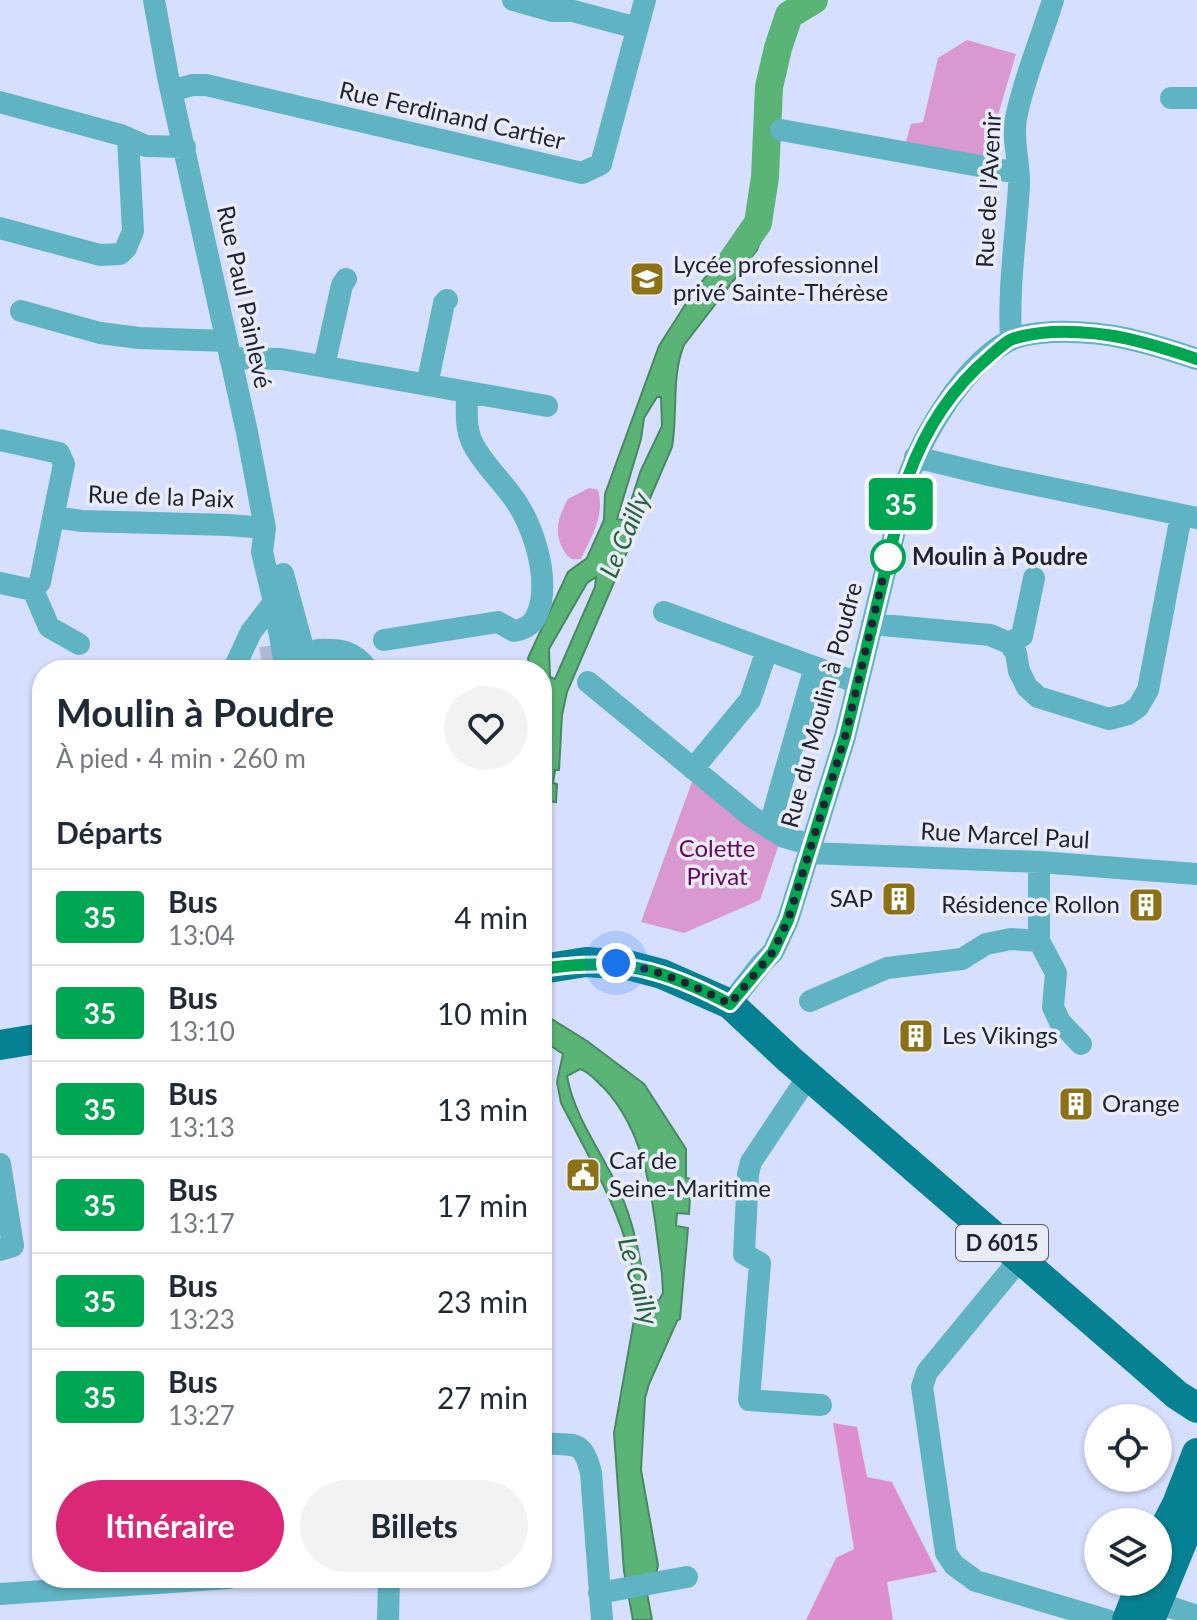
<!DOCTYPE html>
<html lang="fr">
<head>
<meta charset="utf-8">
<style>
	:root { --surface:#fff; --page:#f2f2f3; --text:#1f2937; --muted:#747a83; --line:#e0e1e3; --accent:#db2777 }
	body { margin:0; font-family:Lato,sans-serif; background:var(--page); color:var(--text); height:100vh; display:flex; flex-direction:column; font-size:30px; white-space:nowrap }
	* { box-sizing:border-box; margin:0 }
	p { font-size:26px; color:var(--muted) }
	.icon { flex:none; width:44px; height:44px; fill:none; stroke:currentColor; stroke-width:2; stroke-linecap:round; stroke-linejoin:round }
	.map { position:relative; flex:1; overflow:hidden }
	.details { position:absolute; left:32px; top:660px; width:520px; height:928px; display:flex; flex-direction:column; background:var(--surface); border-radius:32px; box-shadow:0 2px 6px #0004 }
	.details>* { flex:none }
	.badge { padding:0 16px; border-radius:6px; font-size:28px; line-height:52px }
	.controls { position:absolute; left:1084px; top:1404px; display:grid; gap:16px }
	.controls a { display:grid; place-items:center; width:88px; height:88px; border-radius:50%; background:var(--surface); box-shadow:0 2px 6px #0004; font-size:40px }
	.you { position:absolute; width:40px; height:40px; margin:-20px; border:6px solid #fff; border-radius:50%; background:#1a73e8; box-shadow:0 0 0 12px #1a73e833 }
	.map>.badge { position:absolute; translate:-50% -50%; box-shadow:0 0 0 4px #fff }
	h2 { padding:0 24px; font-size:30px; line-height:72px }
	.round { display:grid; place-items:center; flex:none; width:84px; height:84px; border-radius:42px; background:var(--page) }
	.head { display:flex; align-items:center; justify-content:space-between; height:136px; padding:0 24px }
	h1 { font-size:38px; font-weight:700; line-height:60px }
	.action { display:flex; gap:16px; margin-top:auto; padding:16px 24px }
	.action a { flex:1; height:92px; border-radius:48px; background:var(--accent); color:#fff; font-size:32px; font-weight:700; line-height:92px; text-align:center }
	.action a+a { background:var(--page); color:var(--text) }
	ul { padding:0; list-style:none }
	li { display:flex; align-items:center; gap:24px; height:96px; padding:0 24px; border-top:2px solid var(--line) }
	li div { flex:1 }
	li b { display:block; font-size:30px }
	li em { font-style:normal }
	li .badge { min-width:88px; font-weight:700; text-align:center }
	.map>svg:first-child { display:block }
	.green { fill:#da98d0 }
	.forest { fill:#dc8ed1 }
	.water { fill:#5ab475; stroke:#488862; stroke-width:2; fill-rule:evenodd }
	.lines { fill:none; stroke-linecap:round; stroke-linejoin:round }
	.river { stroke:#5ab475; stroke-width:28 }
	.minor-tunnel { stroke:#b1b9d6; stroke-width:22; stroke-dasharray:22 11; stroke-linecap:butt }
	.minor { stroke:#60b3c3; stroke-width:22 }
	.major { stroke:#068193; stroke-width:30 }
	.line-casing { stroke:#fff; stroke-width:18 }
	.line { stroke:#00a651; stroke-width:12 }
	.walk { stroke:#1d2235; stroke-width:8; stroke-dasharray:0 14.4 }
	.stop-dot { fill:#fff; stroke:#00a651; stroke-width:4 }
	.labels { text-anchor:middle; stroke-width:7; stroke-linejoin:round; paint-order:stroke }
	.shield { fill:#eaedf7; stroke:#5a5f6f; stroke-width:2 }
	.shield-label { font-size:22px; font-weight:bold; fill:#1d2235 }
	.street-label { font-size:24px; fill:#1d2235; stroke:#eaedf7 }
	.poi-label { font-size:24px; fill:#1d2235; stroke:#eaedf7; text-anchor:start }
	.stop-label { font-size:24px; font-weight:bold; fill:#1d2235; stroke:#eaedf7; text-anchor:start }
	.park-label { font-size:24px; fill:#680661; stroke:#eaedf7 }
	.water-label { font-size:26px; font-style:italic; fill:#25643a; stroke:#eaedf7 }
</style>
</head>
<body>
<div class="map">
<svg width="1197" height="1620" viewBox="0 0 1197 1620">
	<rect width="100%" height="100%" fill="#d6dffe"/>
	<path class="green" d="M967,40l49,14 -18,61 -2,49 -92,-16 7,-24 12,-2 15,-64z
		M589,488l9,2c7,26 -6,45 -17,69 -9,1 -12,0 -17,-8 -11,-19 -6,-34 4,-52z
		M693,779l86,65 -19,56 -76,33 -43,-11z"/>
	<path class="forest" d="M833,1423l24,4 10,50 25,5 45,90 -50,10 6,38h-87l30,-62 18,-9z"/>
	<path class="water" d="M743,230l20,5 -6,15 -73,95c-13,31 -6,69 -12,102l-105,245 -5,23 -3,55h-4l-2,13 4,1 -1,18 -8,-1 -6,21v-152h-13l-1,-12 40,-86 19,-14 17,-38 1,-26 54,-148 33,-52zM657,397h4l1,29 -21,44 -15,46 -5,4 -4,-1 24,-80 3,-21zM596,577l-1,10 -40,92 -5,-2 -1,-28 38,-66z
		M542,1013l45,28 57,43 42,65v29l5,1 -2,35 -12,-1 -1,13 12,2 -8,91 -3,2 -28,63 -4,14 -4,72 17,95 -3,14 -8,14 5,27h-19l-9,-49 -10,-138 23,-130c-1,-67 -46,-142 -76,-200l-4,-21 6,-28 -21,-14zM580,1069c10,3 16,12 24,19 46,49 49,122 58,186l1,19 -4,7 -8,3 -5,-10c-6,-36 -12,-70 -27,-103 -17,-38 -45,-73 -52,-114z"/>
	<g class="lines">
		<path class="river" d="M731,262l27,-39 7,-46 4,-90 9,-39 11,-33 25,-15"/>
		<path class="minor-tunnel" d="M261,658l38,-6"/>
		<path class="minor" d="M154,0l14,77 79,355 18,96 -3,24 12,50 12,68
			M513,0l39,11h21l64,17
			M172,91l20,-6h14l376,88 19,-9 44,-164
			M1171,98h26
			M0,102l121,33 25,11 39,1
			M781,130l237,43
			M0,228l100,27 20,-1 6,-6 7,-17 -5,-93
			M21,311l79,22 39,5 88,3
			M1011,340c-3,-52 5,-103 8,-154 1,-23 -7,-45 -3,-68 8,-40 25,-79 37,-118
			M230,358l51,1 266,47
			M324,366l18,-81 4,-6
			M427,385l17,-82 3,-3
			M0,440l59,13 5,11 -24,118 -7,8
			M915,457l78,19 204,42
			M55,517l27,4 146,4 37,3
			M283,574l26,96
			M0,583l33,7
			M33,590l16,37 30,17
			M664,612l194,71
			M872,624l118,11 19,8 7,10 3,18 8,16 11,10 71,22 19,-5 10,-7 10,-17 33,-174
			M384,640l114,-18 16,9c18,-3 23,-12 27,-29 6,-35 -10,-83 -32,-110 -13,-17 -28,-31 -37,-50 -7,-14 -5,-34 -5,-49
			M1009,643l13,-7 12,-58
			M318,650c22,-1 37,1 50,20
			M237,662l14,-30 23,-30
			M588,682l164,135 32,20 28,8
			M693,769l57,-69 17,-50
			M769,828l46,-161
			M810,853l229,9 158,12
			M1039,941v-79
			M810,1001l77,-33 75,-9 24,-15 25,-5 28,2 17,32 -3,34 7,15 21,22
			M730,1004l32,-41 11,-11 15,-32 57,-183 63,-260c17,-46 57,-113 102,-137 12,-6 29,-7 42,-8 55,-2 94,10 145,27
			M809,1075l-58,87 -3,12 -4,80 16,9 -11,137 72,5
			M0,1164l13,82 -13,4
			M1020,1259l-93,113 -5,15 24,166 8,12 22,16 131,39
			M542,1443c32,3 41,-5 49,30l11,147
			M599,1593l88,-16
			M0,1594l229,-16
			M1158,1603l39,13
			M388,1620l1,-42"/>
		<path class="major" d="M542,969l44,-7 42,3 34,9 68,30 60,56 355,307 32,28 20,13
			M0,1045l42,-7
			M1158,1541l19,-37 20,-51
			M1127,1620l15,-38
			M1150,1620l47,-114"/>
	</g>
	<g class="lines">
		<defs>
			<path id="line" d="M542,969c76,-12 120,-1 188,35l43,-52 15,-32 57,-183 63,-260c17,-47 44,-89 82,-121 6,-5 13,-12 20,-16 12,-5 29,-7 42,-8 55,-2 94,10 145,27"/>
		</defs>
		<use href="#line" class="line-casing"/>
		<use href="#line" class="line"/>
		<path class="walk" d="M616,963c41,6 77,22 114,41l43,-52 15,-32 57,-183 43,-180"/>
	</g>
	<defs>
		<symbol id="school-square" viewBox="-11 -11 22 22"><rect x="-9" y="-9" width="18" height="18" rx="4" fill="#8c7215" stroke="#eaedf7"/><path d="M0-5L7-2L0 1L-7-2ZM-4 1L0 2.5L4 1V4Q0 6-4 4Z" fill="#fff"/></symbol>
		<symbol id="building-square" viewBox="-11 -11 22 22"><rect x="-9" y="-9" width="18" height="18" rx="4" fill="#8c7215" stroke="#eaedf7"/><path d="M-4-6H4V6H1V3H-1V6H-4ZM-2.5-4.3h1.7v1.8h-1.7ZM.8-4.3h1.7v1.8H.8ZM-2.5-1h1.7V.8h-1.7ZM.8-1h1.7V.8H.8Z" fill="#fff"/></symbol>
		<symbol id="civic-square" viewBox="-11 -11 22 22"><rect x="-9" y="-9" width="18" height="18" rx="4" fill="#8c7215" stroke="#eaedf7"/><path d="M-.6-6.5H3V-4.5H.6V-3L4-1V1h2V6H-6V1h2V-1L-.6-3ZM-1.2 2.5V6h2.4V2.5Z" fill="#fff"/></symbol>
	</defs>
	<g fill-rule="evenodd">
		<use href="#school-square" x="627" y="259" width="40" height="40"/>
		<use href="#building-square" x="879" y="879" width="40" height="40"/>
		<use href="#building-square" x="1126" y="885" width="40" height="40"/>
		<use href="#building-square" x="896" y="1016" width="40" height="40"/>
		<use href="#building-square" x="1056" y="1084" width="40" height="40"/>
		<use href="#civic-square" x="563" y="1155" width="40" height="40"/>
	</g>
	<circle class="stop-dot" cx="888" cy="557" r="16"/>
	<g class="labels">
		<rect class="shield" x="956" y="1225" width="92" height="36" rx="6"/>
		<g class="shield-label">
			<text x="1002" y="1251">D 6015</text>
		</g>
		<g class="street-label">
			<text transform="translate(452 116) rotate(13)" y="8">Rue Ferdinand Cartier</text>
			<text transform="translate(989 190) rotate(-87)" y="8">Rue de l'Avenir</text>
			<text transform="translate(244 297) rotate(78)" y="8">Rue Paul Painlevé</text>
			<text transform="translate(161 497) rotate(2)" y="8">Rue de la Paix</text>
			<text transform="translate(822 705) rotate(-75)" y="8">Rue du Moulin à Poudre</text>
			<text transform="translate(1005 836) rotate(3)" y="8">Rue Marcel Paul</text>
		</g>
		<g class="poi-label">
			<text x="673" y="273">Lycée professionnel<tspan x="673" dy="28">privé Sainte-Thérèse</tspan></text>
			<text x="873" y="907" text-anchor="end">SAP</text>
			<text x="1120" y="913" text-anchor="end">Résidence Rollon</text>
			<text x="942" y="1044">Les Vikings</text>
			<text x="1102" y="1112">Orange</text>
			<text x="609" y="1169">Caf de<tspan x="609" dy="28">Seine-Maritime</tspan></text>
		</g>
		<g class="stop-label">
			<text x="912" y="565">Moulin à Poudre</text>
		</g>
		<g class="park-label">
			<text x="717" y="857">Colette<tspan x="717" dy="28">Privat</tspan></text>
		</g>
		<g class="water-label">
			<text transform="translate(625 535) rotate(-67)" y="9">Le Cailly</text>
			<text transform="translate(638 1281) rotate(75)" y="9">Le Cailly</text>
		</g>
	</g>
</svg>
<div class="controls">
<a><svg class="icon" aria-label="locate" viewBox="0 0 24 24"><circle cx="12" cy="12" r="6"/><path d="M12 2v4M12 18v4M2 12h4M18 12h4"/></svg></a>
<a><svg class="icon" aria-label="layers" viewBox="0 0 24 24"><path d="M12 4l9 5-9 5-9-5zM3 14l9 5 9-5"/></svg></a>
</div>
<div class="you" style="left:616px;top:963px"></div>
<b class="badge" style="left:901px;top:504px;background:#00a651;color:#fff">35</b>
<section class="details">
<div class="head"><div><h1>Moulin à Poudre</h1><p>À pied · 4 min · 260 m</p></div><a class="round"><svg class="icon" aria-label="heart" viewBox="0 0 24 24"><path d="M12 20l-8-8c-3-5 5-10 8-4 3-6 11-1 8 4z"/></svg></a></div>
<h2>Départs</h2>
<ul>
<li><span class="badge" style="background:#00a651;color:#fff">35</span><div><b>Bus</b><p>13:04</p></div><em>4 min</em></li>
<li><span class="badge" style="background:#00a651;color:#fff">35</span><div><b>Bus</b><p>13:10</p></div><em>10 min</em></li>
<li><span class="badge" style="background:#00a651;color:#fff">35</span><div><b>Bus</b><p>13:13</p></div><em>13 min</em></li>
<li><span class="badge" style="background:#00a651;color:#fff">35</span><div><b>Bus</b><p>13:17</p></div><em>17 min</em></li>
<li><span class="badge" style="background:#00a651;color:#fff">35</span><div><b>Bus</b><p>13:23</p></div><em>23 min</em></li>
<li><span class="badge" style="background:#00a651;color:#fff">35</span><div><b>Bus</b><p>13:27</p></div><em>27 min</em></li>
</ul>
<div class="action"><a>Itinéraire</a><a>Billets</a></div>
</section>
</div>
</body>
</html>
